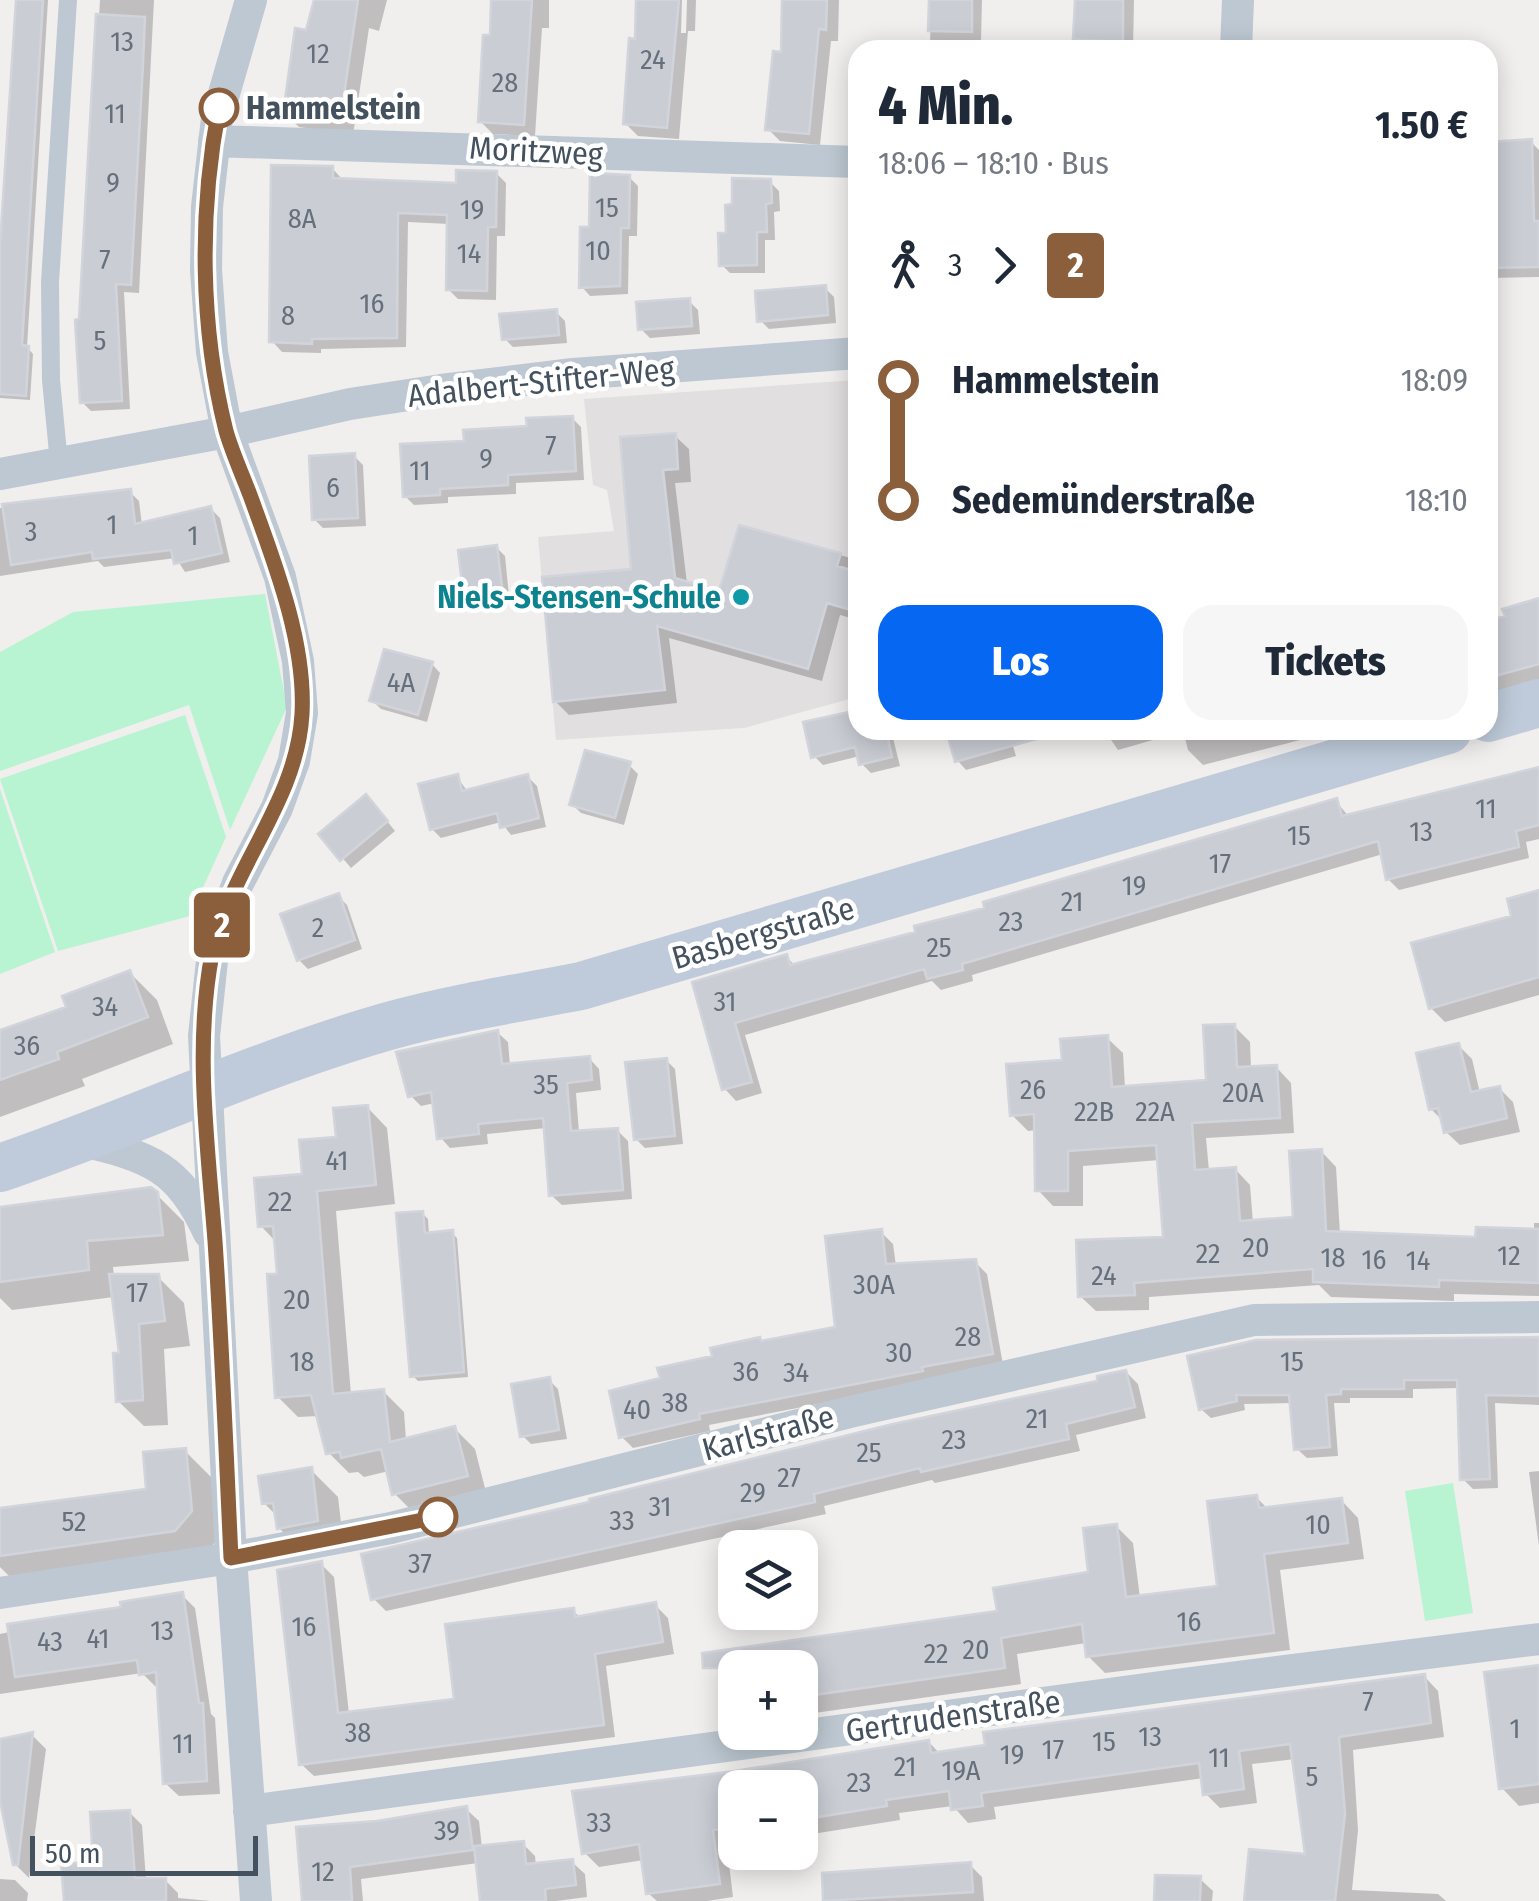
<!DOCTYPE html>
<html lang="de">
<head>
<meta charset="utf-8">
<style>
	:root { --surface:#fff; --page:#f6f6f7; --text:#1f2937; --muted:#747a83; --accent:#0667f3 }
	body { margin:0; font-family:"Fira Sans Condensed",sans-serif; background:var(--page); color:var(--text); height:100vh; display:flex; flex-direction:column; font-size:38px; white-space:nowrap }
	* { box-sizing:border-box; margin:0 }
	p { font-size:32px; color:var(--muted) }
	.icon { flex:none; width:55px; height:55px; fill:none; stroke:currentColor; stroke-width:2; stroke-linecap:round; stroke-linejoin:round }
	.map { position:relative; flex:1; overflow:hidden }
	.drawer { position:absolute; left:848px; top:40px; width:650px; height:700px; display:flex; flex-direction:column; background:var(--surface); border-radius:30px; box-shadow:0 5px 25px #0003 }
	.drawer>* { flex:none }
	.badge { padding:0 20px; border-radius:8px; font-size:35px; line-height:65px }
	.fabs { position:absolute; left:718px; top:1530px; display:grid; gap:20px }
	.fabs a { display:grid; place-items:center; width:100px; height:100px; border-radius:20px; background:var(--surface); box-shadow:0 5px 25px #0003; font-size:50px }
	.scale { position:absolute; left:30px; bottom:25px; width:228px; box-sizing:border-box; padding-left:10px; border:5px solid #44515e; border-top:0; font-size:28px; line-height:35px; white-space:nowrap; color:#44515e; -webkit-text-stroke:8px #fff; paint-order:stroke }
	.map>.badge { position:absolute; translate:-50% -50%; box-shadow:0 0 0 5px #fff }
	.legs { display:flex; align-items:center; gap:15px; height:110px; padding:0 30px; font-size:32px }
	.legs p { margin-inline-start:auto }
	.head { display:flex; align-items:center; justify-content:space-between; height:170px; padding:0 30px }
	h1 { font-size:55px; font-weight:800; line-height:75px }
	.button { display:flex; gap:20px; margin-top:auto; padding:20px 30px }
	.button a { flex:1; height:115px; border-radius:30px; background:var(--accent); color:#fff; font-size:40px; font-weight:800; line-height:115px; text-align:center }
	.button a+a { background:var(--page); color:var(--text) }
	ul { padding:0 30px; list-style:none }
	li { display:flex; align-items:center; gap:35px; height:120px; font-size:38px }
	li i { display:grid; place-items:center; width:15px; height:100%; margin:0 12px; background:currentColor }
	li i::after { content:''; width:25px; height:25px; margin:-12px; border:8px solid; border-radius:50%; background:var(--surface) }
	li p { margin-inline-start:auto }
	li:first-child i { background:linear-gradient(#0000 50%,currentColor 0) }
	li:last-child i { background:linear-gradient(currentColor 50%,#0000 0) }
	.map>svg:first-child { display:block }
	.education { fill:#e2dfe0 }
	.green { fill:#b8f4d1 }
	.shadow { fill:#0003 }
	.building { fill:#cacdd4; stroke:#d2d4db; stroke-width:2.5 }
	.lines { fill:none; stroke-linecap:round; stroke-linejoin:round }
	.lane { stroke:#bdc8d2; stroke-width:18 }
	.street { stroke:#bdc8d2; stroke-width:32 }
	.secondary { stroke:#bfcbda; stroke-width:48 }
	.line-1-casing { stroke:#fff; stroke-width:22 }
	.line-1 { stroke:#8b5e3c; stroke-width:15 }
	.stop-1-dot { fill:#fff; stroke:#8b5e3c; stroke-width:5 }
	.culture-dot { fill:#0f9aa8; stroke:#fff; stroke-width:4 }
	.labels { text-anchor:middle; stroke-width:9; stroke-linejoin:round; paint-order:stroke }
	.number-label { font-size:28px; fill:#66707c }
	.stop-label { font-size:32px; font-weight:bold; fill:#44515e; stroke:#fff; text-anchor:start }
	.street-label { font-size:32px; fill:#44515e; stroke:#fff }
	.culture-label { font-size:32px; font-weight:bold; fill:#0d838f; stroke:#fff; text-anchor:end }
</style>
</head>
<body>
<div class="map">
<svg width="1539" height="1901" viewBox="0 0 1539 1901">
	<rect width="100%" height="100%" fill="#f1eeee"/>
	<path class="education" d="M857,380v317l-113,31 -188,12 -18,-203 76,-6 -7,-41 -14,-5 -9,-86z"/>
	<path class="green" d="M265,594l22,113 -57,123 -41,-125 -189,66v-119l73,-40z
		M185,715l41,122 -36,79 -132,35 -58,-172z
		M0,789l55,163 -55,22z
		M1453,1483l20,130 -48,8 -20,-130z"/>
	<path class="shadow" d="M18,0h30l-21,347 6,7 -3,46 -30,-2v-113z
		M100,0h54l-15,293 -15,-1 6,117 -39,2 -9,-9 -1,-80z
		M317,0h70l-8,31 -10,-3 -16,107 -54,-8 -14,-14z
		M493,0h56v28h-7l-7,108 -42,-2 -13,-13 12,-83z
		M638,0h44l-1,33h5l1,-33h9l-1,31h-7l-9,108 -41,-3 -13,-13 12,-81z
		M785,0h54l-1,41h-7l-11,104 -40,-4 -12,-12 16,-74z
		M931,0h51l-1,41h-6l-1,9h-44z
		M1077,0h57l-1,50h-58z
		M1531,142l8,8v127l-51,1v-134z
		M332,168l10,11 117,6 37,-12 10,10 -1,53h-8l-1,64 -38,-1 -10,-10 1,-65 -41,-2 -2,125 -85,2v4l-39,-1 -10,-11z
		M629,177l9,9 -1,50h-8l-1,58 -38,2 -8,-9 9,-58z
		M770,182l9,9 1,20 -6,1 1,28h-10v33h-35l-9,-9 7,-28z
		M825,288l9,9 2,26 -67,6 -9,-9z
		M689,301l9,9 2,24 -50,4 -9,-9z
		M556,312l9,9 2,22 -54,4 -9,-9z
		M572,418l9,9 3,53 -68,3v11l-68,3v6l-34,2 -9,-9 62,-53z
		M675,436l14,13 2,33 -16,1 12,101 34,10 20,-66 117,32v60l-18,-5 -18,66 -153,-43 8,65 -108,12 -14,-14 79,-130 -12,-131z
		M354,456l9,9 3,61 -43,2 -9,-9z
		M130,492l9,9 3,24 69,-16 9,9 10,44 -45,10 -9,-14 -72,9 -6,-6 -98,15v-68z
		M496,547l9,9 4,40 -35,4 -9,-9z
		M1539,601v81l-51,14v-73l20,-6z
		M432,664l8,9 -13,49 -46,-13 -9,-9z
		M858,730h33l9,36 -29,7 -9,-9 -2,-8 -37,9 -9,-9z
		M949,730h59l8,26 -50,14 -8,-9z
		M1094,730h56l3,10 -35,10 -11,-16 -7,2z
		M1183,730h156l-136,35 -15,-15z
		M629,765l9,9 -14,51 -43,-12 -9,-9z
		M1539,769v70l-13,3 3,16 -130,32 -11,-11 -5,-25 -411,121 1,6 -32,9 -9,-9 -187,54 17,58 -26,8 -11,-12 -30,-105 91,-27 10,9 122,-33 418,-132 13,16z
		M457,777l11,15 60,-15 9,9 9,41 -35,8 -10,-13 -60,16 -9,-9z
		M375,806l20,25 -44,37 -29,-34z
		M1539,892v103l-94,27 -14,-14z
		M338,896l9,9 15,44 -54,20 -9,-9z
		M130,973l27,27 16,44 -91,35 3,7 -85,31v-84l69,-25z
		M1234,1026l16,16 1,26 25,-1 15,16 3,50 -88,5 3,33 26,-2 15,16 3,38 43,-3 25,-69 15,16 4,67 138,6 56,-9v-8h5v73l-85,-2v7l-123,-4 -12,-12 -170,12v13l-53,1 -16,-15 86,-57 -6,-79 -77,6v40h-30l-15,-16 -1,-60 -9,1 -16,-16 52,-53 43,-24 16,15 2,35 84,-6z
		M497,1032l11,10 2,24 79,-8 10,11 2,21 -25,3 3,40 38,-3 11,11 4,58 -70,6 -11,-10 -5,-67 -59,6 1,10 -38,4 -10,-11 -5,-34 -14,3 -10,-10z
		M1458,1045l14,14 8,34 19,-5 14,14 7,30 -60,13 -14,-13 -2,-10 -13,-13z
		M666,1060l9,9 8,75 -38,4 -9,-9z
		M367,1107l20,21 8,76 -59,7 15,184 32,-4 21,21 2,28 48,-12 21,21 12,47 -72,18 -20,-20 -6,-23 -25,6 -6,-5 -9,1 -21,-21 -9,-36 -21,1 -20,-20 2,-121 -3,-33 -16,-17z
		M156,1194l28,28 5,39 -76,6 1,10h44l26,26 6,43 -26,3 4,76 -24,1 -26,-25 3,-46 -7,-58 -102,13 -12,-12v-89z
		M422,1213l6,6 1,16 23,-2 5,5 11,139 -50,4 -5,-5z
		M881,1232l12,12 3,22 79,-4 12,12 16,91 -70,17 -224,43 1,6 -77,17 -12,-12 42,-56 100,-37 75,-14z
		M1539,1340v65l-44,-2 3,85 -25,1 -10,-10 -3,-91 -47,1v9h-63v5h-16l4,53 -31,2 -10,-9 -4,-46 -49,1 1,6 -34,8 -10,-9 -11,-51z
		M1126,1372l12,12 8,34 -70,17 4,16 -145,32 -3,-3 -108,26 2,8 -440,97 -12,-12 218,-95 508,-121z
		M549,1380l9,9 9,50 -36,5 -9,-9z
		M185,1451l27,27 6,61 -16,18 -185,27 -17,-17v-56l149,-20z
		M311,1470l27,27 6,51 -38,7 -27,-27 -2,-12 -13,-13z
		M1539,1471v75l-10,-74z
		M1256,1497l13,13 73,-9 16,17 6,41 -84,11 10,80 -185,23 -17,-17 -2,-13 -69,11 4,30 -221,31v-47h-65v14l-4,-31 269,-38 90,-39 26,-48 17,17 7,55 80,-10z
		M321,1564l13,13 15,137 108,-13 116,-90 8,7 74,-13 13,13 6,36 -68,12 9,71 -301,39 -13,-12z
		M182,1595l13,13 16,106 4,4 5,76 -41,2 -14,-13 -1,-98 -9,1 -13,-13 -142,21v-60z
		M1539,1667v136l-20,3 -17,-18z
		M1424,1676l14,15 6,46 -91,13 5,80 -6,60 86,4 8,7h-199l61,-44 -13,-98 -43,5 5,39 -37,5 -14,-14 -2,-16 -210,29 2,12 -28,4 -15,-17 -54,7 1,7 -100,16v-48h-65v58l-8,1 6,50 -26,4h-50l-9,-8 -4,-33 -45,7 -15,-15 145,-78 200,-32 11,12z
		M32,1735l14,14 -17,129 -14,-14 -15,-76v-46z
		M466,1809l13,12 3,27 41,-4 12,12 1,10 36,-4 13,12 2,23 -31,4h-74l-4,-38 -117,16 2,22h-59l73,-77z
		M129,1812l13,13 4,55h19l13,13v5l33,3h-144l29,-37z
		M970,1865l12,12 2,24h-158l-2,-26z
		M0,1879l15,1 13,13 -1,8h-27z
		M1200,1879l13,12 -1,10h-55z"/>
	<path class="building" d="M16,0h27l-21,345 7,1 -3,50 -26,-2v-149z
		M314,0h44l-18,122 -57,-8 12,-86 11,2z
		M491,0h41l-8,125 -46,-3 5,-87h7z
		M636,0h43l-12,128 -44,-4 6,-86 6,1z
		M782,0h45l-1,30 -7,-1 -10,105 -44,-4 8,-79 8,1z
		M929,0h43v32l-44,-1z
		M1075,0h48v42l-50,-3z
		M96,14l49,3 -2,47 -12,221 -15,-1 6,117 -42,2 -5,-83 4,-1z
		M1532,139l2,82h5v46l-51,1v-126z
		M271,165l62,1v12l123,5v-13l41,1 -1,56h-8l-1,64 -41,-1 1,-75 -49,-2 -1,125 -85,1v5l-43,-2z
		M590,173l40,2 -1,53h-8l-1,58 -41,2 1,-61h9z
		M732,178l39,1 1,24 -6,1 1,28h-10v33l-38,1 -1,-33h8l-1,-28 7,-1z
		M826,285l2,30 -71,7 -2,-31z
		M690,298l2,28 -54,4 -2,-28z
		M557,309l2,26 -57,5 -3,-26z
		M573,416l3,55 -68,4v10l-68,4v6l-37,2 -3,-53 64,-3 -1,-11 64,-4 -1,-8z
		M676,433l2,36 -15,1 12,108 44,13 20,-66 102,28 -4,13 21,6v40l-31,-9 -19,66 -151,-43 8,64 -112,12 -11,-125 89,-8 -11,-132z
		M355,453l3,65 -46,2 -3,-64z
		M131,489l4,35 76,-18 11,47 -48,11 -3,-14 -78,9 -1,-7 -81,13 -9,-61z
		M497,545l5,42 -39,5 -5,-42z
		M1539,598v66l-51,14v-57l17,-5 -3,-7z
		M384,649l49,13 -15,53 -49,-14z
		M858,710v20h28l6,27 -33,8 -4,-18 -44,11 -8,-36z
		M946,730h96l1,7 -88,25z
		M585,750l46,12 -16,56 -46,-13z
		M1539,767v58l-23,6 3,16 -133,33 -8,-39 -416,123 1,6 -36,9 -3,-10 -189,54 17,59 -30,8 -30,-108 95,-28 3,11 125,-33 -1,-6 70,-18 -1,-6 354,-104 5,18z
		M458,774l4,17 66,-17 11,44 -39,10 -3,-15 -67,17 -12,-46z
		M366,794l22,27 -48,40 -22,-27z
		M1539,890v87l-110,32 -18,-66 100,-27 -4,-17z
		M339,893l16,47 -58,21 -17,-47z
		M130,970l18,47 -91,35 2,7 -59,21v-50l66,-23 -4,-11z
		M1235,1024l2,43 40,-2 3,53 -88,5 3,47 41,-3 4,54 53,-4 -4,-66 33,-2 4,82 149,6 1,-10 63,2v54l-100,-3v7l-126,-5v-13l-179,14 1,12 -57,2 -2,-57 87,-3 -7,-92 -88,6v40h-33l-1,-77 -24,2 -4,-52 56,-4 -2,-21 48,-4 4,52 94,-7 -3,-55z
		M498,1030l4,34 88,-8 2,24 -25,3 4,48 47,-3 5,62 -74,6 -6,-78 -65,6 1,10 -42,5 -6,-47 -23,5 -12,-45z
		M1459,1043l12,49 29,-6 7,32 -63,15 -6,-25 -9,2 -13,-57z
		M667,1058l8,78 -41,4 -9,-78z
		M368,1105l8,80 -59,6 16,203 51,-5 6,53 65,-16 13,50 -76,19 -11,-46 -40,9 -1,-6 -14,2 -15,-59 -36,3 -8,-124h10l-4,-48 -15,1 -4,-49 48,-4 -3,-34 37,-3 -3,-29z
		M151,1187l7,5 5,43 -76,6 2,29 -89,12v-75z
		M423,1211l2,22 28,-3 11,142 -54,5 -14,-164z
		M882,1229l4,35 90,-5 17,95 -71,13 1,4 -224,43 1,5 -81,19 -10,-47 51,-13 -3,-10 55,-12 -2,-8 50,-11 1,4 74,-14 -10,-91z
		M109,1274h50l6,47 -26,3 4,76 -27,2 -3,-49h6z
		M1539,1337v59l-53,-1 4,84 -30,1 -3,-100h-53v9h-63v5l-15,1 4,52 -36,3 -5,-55h-53l1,6 -38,9 -12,-54 69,-16z
		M1126,1370l9,37 -69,17 3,15 -148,33 -1,-4 -106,26 1,8 -444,98 -10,-46 228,-52v-3l304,-75 204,-43v-5z
		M550,1377l9,53 -39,7 -9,-53z
		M186,1448l6,63 -17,20 -175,25v-48l146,-19 -3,-37z
		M312,1467l6,54 -41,8 -4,-26 -11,1 -4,-28z
		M1257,1495l2,13 83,-10 6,45 -84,11 10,79 -188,24 -4,-33 -81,14 4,30 -205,29v-29h-97l-1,-15 295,-42 -4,-23 95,-16 -5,-44 34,-4 9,73 91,-11 -10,-85z
		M322,1561l16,152 116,-14 -9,-75 129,-16 1,9 81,-15 7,40 -68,12 9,71 -305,40 -22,-195z
		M183,1592l16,111h4l4,78 -44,3 -7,-112 -17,3 -2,-15 -122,17 -8,-53 114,-17 -1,-5z
		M1539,1665v119l-40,5 -15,-117z
		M1425,1674l6,49 -92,14 6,77 -10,87h-91l5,-52 56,5 -15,-110 -51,7 5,38 -41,6 -4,-32 -218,30 2,13 -32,4 -2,-19 -63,9 1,6 -87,14v-32h-65v39l-22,3 7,54 -74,10 -7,-50 -57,10 -10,-63 163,-20 194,-31 2,13 54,-8 -2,-13z
		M33,1732l-15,133h-5l-13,-64v-62z
		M467,1806l6,44 -123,17 2,34h-50l-6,-74 81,-6z
		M130,1810l5,68h31v23h-102l-3,-37 32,-2 -3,-50z
		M524,1841l2,23 47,-5 3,26 -31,4 1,12h-66l-6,-55z
		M971,1862l2,30 -150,9 -1,-28z
		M1155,1875l46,1 -1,25h-46z"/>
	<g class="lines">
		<path class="lane" d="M59,463l-8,-83 -1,-98 18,-282"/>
		<path class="street" d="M251,0l-34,118 -10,89 -1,63 6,82 15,80 53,145 18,84 4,52 -8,48 -17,47 -39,75 -25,68 -9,85 27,522 25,343
			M1236,50l2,-50
			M214,141l644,21
			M0,474l227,-42 123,-28 91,-14 132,-16 285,-21
			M81,1141c68,15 98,26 128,92
			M0,1593l231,-35 160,-30 459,-116 404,-92 285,-3
			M249,1811l926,-126 364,-46"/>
		<path class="secondary" d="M1488,718l51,-15
			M0,1168c123,-42 241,-97 365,-135 70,-22 144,-33 216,-47l867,-256"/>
	</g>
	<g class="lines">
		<defs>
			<path id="line-1" d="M219,108c-20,104 -19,219 7,323 6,21 16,43 24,64 24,66 56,147 52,219 -5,89 -73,155 -90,240 -18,94 -4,193 3,287 7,105 11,211 16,317l207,-41"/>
		</defs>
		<use href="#line-1" class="line-1-casing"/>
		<use href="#line-1" class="line-1"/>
	</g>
	<g class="stop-1-dot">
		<circle cx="219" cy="108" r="18"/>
		<circle cx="438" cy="1517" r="18"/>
	</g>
	<circle class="culture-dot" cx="741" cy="597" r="10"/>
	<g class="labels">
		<g class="number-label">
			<text x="122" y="51">13</text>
			<text x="318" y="63">12</text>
			<text x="653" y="69">24</text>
			<text x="505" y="92">28</text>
			<text x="115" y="123">11</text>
			<text x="113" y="192">9</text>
			<text x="607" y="217">15</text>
			<text x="472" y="219">19</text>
			<text x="302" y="228">8A</text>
			<text x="598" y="260">10</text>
			<text x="469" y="263">14</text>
			<text x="105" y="269">7</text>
			<text x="372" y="313">16</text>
			<text x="288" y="325">8</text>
			<text x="100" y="350">5</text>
			<text x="551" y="455">7</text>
			<text x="486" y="468">9</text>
			<text x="420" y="480">11</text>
			<text x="333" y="497">6</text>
			<text x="112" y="534">1</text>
			<text x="31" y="541">3</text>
			<text x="193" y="545">1</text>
			<text x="401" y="692">4A</text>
			<text x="1486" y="818">11</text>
			<text x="1421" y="841">13</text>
			<text x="1299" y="845">15</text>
			<text x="1220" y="873">17</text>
			<text x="1134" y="895">19</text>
			<text x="1072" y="911">21</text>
			<text x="1011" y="931">23</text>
			<text x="318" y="937">2</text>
			<text x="939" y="957">25</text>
			<text x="725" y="1011">31</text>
			<text x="105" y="1016">34</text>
			<text x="27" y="1055">36</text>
			<text x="546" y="1094">35</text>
			<text x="1033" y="1099">26</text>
			<text x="1243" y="1102">20A</text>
			<text x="1094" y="1121">22B</text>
			<text x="1155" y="1121">22A</text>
			<text x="337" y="1170">41</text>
			<text x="280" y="1211">22</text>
			<text x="1256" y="1257">20</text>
			<text x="1208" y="1263">22</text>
			<text x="1509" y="1265">12</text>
			<text x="1333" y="1267">18</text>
			<text x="1374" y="1269">16</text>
			<text x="1418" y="1270">14</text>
			<text x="1104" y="1285">24</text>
			<text x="874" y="1294">30A</text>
			<text x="137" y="1302">17</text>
			<text x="297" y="1309">20</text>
			<text x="968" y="1346">28</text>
			<text x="899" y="1362">30</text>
			<text x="302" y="1371">18</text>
			<text x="1292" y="1371">15</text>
			<text x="746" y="1381">36</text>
			<text x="796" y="1382">34</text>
			<text x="675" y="1412">38</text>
			<text x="637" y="1419">40</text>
			<text x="1037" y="1428">21</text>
			<text x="954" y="1449">23</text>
			<text x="869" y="1462">25</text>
			<text x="789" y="1487">27</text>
			<text x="753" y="1502">29</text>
			<text x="660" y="1516">31</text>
			<text x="622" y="1530">33</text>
			<text x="74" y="1531">52</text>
			<text x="1318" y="1534">10</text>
			<text x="420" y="1573">37</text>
			<text x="1189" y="1631">16</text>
			<text x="304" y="1636">16</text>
			<text x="162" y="1640">13</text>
			<text x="98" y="1648">41</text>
			<text x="50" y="1651">43</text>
			<text x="976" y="1659">20</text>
			<text x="936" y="1663">22</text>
			<text x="1368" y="1711">7</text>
			<text x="1515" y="1738">1</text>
			<text x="358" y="1742">38</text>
			<text x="1150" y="1746">13</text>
			<text x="1104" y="1751">15</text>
			<text x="183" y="1753">11</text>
			<text x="1053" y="1759">17</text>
			<text x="1012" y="1764">19</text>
			<text x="1219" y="1767">11</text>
			<text x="905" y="1776">21</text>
			<text x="961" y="1780">19A</text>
			<text x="1312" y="1786">5</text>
			<text x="859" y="1792">23</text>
			<text x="599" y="1832">33</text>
			<text x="447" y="1840">39</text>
			<text x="323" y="1881">12</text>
		</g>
		<g class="stop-label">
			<text x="246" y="119">Hammelstein</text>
		</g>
		<g class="street-label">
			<text transform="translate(536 151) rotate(3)" y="11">Moritzweg</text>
			<text transform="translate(541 382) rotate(-6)" y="11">Adalbert-Stifter-Weg</text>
			<text transform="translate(763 933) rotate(-16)" y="11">Basbergstraße</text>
			<text transform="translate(768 1433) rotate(-15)" y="11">Karlstraße</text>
			<text transform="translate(953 1716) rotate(-8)" y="11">Gertrudenstraße</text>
		</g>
		<g class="culture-label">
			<text x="721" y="608">Niels-Stensen-Schule</text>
		</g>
	</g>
</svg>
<div class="fabs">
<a><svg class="icon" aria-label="layers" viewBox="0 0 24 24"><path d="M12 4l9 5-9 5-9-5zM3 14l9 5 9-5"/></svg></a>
<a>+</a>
<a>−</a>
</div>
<div class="scale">50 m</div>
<b class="badge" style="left:222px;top:925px;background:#8b5e3c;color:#fff">2</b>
<section class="drawer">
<div class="head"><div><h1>4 Min.</h1><p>18:06 – 18:10 · Bus</p></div><b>1.50 €</b></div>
<div class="legs"><svg class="icon" aria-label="walk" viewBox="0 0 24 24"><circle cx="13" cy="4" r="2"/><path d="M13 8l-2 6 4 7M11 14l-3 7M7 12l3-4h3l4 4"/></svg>3<svg class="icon" aria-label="forward" viewBox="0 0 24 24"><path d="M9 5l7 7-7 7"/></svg><b class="badge" style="background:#8b5e3c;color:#fff">2</b></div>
<ul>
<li><i style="color:#8b5e3c"></i><b>Hammelstein</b><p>18:09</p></li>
<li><i style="color:#8b5e3c"></i><b>Sedemünderstraße</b><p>18:10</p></li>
</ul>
<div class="button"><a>Los</a><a>Tickets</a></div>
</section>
</div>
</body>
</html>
